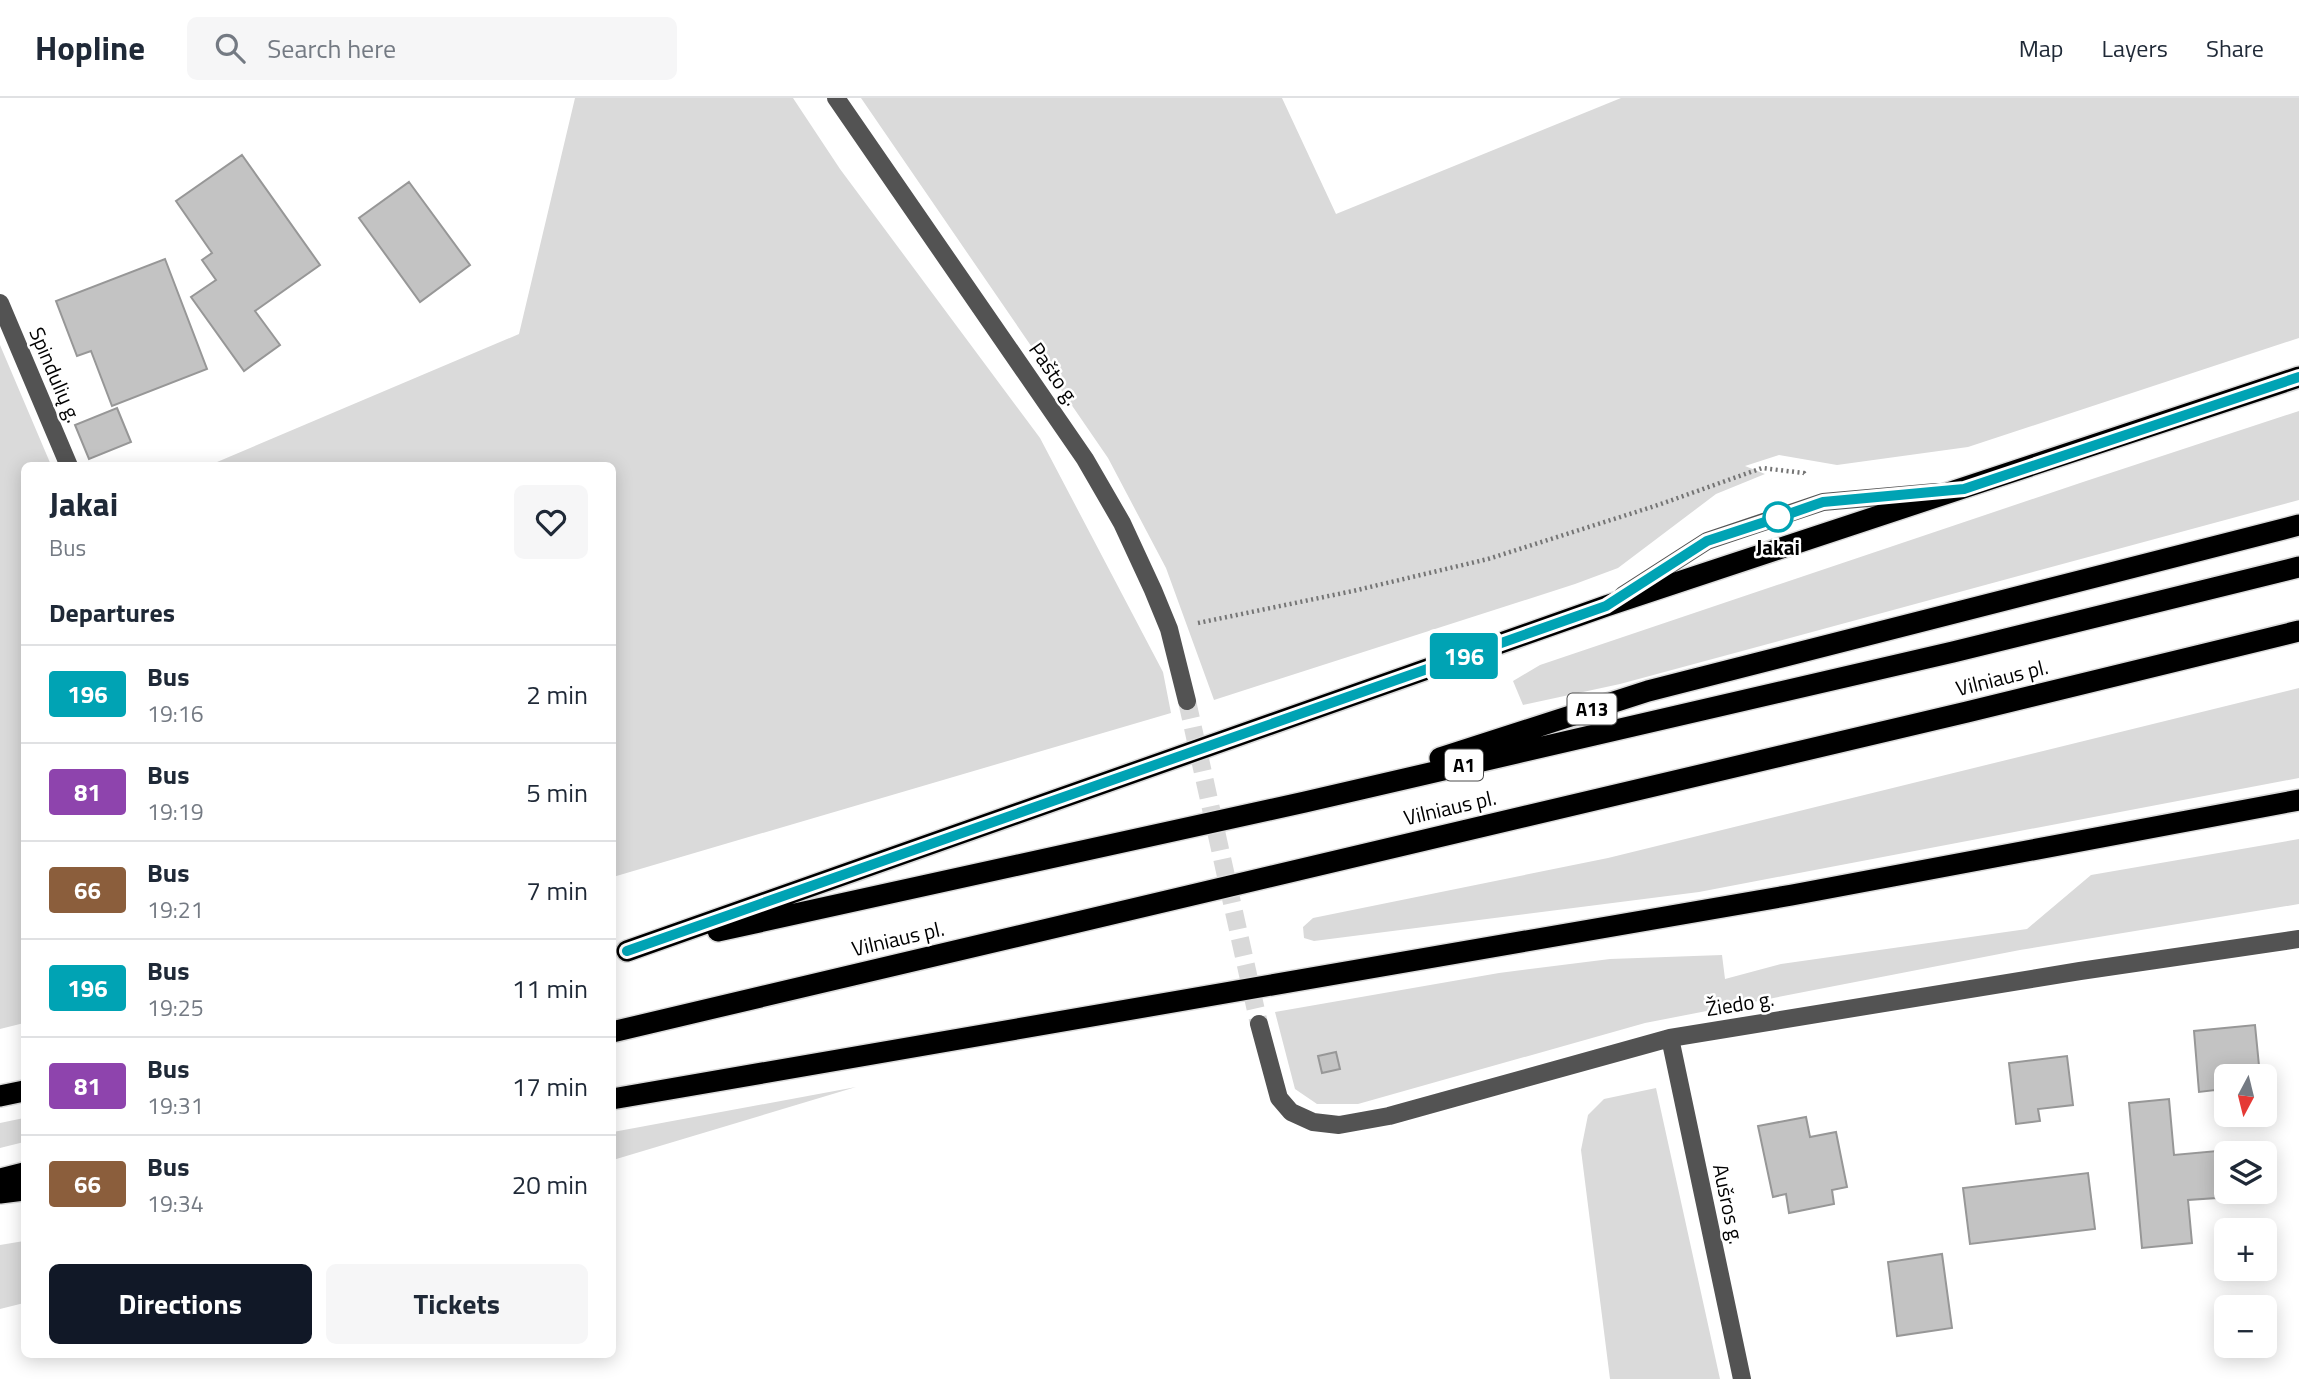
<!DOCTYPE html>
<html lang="en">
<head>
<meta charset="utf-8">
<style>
	:root { --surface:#fff; --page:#f6f6f7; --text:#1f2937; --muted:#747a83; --line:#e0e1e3; --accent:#111827 }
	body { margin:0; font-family:"Titillium Web",sans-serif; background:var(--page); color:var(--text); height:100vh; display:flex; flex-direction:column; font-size:26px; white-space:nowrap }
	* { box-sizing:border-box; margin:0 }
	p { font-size:23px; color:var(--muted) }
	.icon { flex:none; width:38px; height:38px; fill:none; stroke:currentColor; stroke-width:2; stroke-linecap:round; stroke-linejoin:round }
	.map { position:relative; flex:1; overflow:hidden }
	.panel { position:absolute; left:21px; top:364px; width:595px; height:896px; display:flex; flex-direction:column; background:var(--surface); border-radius:10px; box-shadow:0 4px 18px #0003 }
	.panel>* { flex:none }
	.badge { padding:0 14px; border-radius:5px; font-size:24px; line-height:46px }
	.needle { width:46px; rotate:187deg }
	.tools { position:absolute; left:2214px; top:966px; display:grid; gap:14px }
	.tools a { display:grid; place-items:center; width:63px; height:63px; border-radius:10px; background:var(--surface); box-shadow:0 4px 18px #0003; font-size:35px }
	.map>.badge { position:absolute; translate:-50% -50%; box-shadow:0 0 0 4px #fff }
	h2 { padding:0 28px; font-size:26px; line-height:63px }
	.round { display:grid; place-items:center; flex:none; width:74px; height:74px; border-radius:10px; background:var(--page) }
	.headline { display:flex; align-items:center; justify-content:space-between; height:119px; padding:0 28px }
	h1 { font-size:33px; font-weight:700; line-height:52px }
	.button { display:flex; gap:14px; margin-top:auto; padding:14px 28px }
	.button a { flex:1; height:80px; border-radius:10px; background:var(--accent); color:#fff; font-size:28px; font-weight:700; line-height:80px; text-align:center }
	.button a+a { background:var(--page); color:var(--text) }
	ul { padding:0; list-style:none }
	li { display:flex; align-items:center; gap:21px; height:98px; padding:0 28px; border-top:2px solid var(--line) }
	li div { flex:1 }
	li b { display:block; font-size:26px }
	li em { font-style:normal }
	li .badge { min-width:77px; font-weight:700; text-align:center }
	header { display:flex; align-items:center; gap:42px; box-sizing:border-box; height:98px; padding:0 35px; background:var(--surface); border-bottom:2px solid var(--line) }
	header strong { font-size:33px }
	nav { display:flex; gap:38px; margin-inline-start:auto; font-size:24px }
	.search { width:490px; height:63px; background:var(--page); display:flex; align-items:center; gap:18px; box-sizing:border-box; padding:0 24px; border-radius:10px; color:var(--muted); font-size:26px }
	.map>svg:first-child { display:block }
	.green { fill:#dadada }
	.building { fill:#c3c3c3; stroke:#979797; stroke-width:2 }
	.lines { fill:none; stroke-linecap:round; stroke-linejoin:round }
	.minor-tunnel { stroke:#d9d9d9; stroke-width:18; stroke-dasharray:18 9; stroke-linecap:butt }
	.highway-casing { stroke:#dbdbdb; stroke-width:24 }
	.path { stroke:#757575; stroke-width:4.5; stroke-dasharray:2 3.5; stroke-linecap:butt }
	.minor { stroke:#535353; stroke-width:18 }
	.highway { stroke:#000; stroke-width:21 }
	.line-casing { stroke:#fff; stroke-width:16 }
	.line { stroke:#00a3b4; stroke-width:10 }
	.stop-dot { fill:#fff; stroke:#00a3b4; stroke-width:3.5 }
	.labels { text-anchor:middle; stroke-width:5; stroke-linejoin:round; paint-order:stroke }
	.shield { fill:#fff; stroke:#4c4c4c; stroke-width:2 }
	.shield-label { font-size:19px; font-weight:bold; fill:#000 }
	.street-label { font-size:21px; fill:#000; stroke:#fff }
	.stop-label { font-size:21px; font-weight:bold; fill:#000; stroke:#fff }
</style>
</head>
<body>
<header>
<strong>Hopline</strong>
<div class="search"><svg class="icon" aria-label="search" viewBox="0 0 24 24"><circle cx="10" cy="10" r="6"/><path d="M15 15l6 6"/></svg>Search here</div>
<nav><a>Map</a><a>Layers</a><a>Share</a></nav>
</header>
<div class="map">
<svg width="2299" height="1281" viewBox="0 0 2299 1281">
	<rect width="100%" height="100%" fill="#fff"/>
	<path class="green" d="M575,0h218l47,71 200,269 123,234 8,41 -558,164 -1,-411 -402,-1 309,-131z
		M861,0h421l54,116 285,-116h678v240l-331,109 -131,18 -58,-10 -34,11 20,8 -49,20 -98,74 -43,16 -361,116 -48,-132 -58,-110z
		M0,247l51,120 -27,1v557l-24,6z
		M2299,313v89l-679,184 -97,21 -10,-24 27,-16 543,-183z
		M2299,590v90l-600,114 -385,49 -10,-3 -1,-11 10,-9 295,-60z
		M2299,741v65l-279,46 -375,73 -287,81h-41l-22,-15 -20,-77 224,-39 111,-14 112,-4 3,24 56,-15 246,-35 64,-54z
		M856,989l-243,73v-28z
		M1656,990l64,291h-110l-29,-229 7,-35 16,-16z
		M24,1020v24l-24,6v-25z
		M24,1143v62l-24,6v-64z"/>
	<path class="building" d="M242,57l78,110 -65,46 25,34 -36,26 -53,-74 25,-17 -14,-20 10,-7 -36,-52z
		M409,84l61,83 -50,37 -61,-84z
		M165,161l42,110 -95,37 -21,-55 -14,5 -21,-55z
		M117,310l14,34 -42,17 -14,-34z
		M2255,927l5,51h-34v28l-10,1 -1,-15 -16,2 -5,-61z
		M1336,954l4,17 -18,4 -4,-17z
		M2067,958l6,49 -35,4 2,12 -24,3 -7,-61z
		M2169,1001l5,56 54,-5v3h-2v39h6v5l-44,3 4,43 -50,5 -13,-145z
		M1806,1019l4,20 26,-5 11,55 -15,3 2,14 -45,9 -3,-19 -13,3 -15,-71z
		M2088,1075l7,56 -125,15 -7,-56z
		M1942,1156l10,74 -55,8 -9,-74z"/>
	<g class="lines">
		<path class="minor-tunnel" d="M1187,603l72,323"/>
		<defs>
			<path id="highway" d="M1440,660l208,-67 651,-166
				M718,833l587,-129 648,-150 346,-85
				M627,853l979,-345 693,-229
				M612,934l1355,-320 332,-81
				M0,998l24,-5
				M612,1001l1180,-204 507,-95
				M0,1081l24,-6
				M0,1095l24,-3"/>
		</defs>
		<use href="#highway" class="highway-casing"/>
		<path class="path" d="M1198,525l155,-32 135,-32 170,-54 104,-37 42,5 2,3"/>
		<path class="minor" d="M836,0l249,361 37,64 31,67 16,39 18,72
			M0,205l69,163
			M1623,497l84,-54 116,-39 113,-10
			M1259,926l20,74 12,14 22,10 26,3 50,-9 281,-78 410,-67 219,-32
			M1670,940l72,341"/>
		<use href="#highway" class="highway"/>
	</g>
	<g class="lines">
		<defs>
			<path id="line" d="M627,853l979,-345 101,-65 70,-23 46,-16 141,-13 335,-112"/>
		</defs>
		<use href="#line" class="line-casing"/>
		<use href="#line" class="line"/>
	</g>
	<circle class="stop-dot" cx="1778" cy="419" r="14"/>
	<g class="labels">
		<g class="shield">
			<rect x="1567.5" y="595.5" width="49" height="31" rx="5"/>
			<rect x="1445" y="651.5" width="38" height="31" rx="5"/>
		</g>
		<g class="shield-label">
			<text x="1592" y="618">A13</text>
			<text x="1464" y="674">A1</text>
		</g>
		<g class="street-label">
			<text transform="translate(1054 276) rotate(55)" y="7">Pašto g.</text>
			<text transform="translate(55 277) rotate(67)" y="7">Spindulių g.</text>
			<text transform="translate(2002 580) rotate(-14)" y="7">Vilniaus pl.</text>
			<text transform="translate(1450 710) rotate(-13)" y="7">Vilniaus pl.</text>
			<text transform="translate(898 841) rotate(-13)" y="7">Vilniaus pl.</text>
			<text transform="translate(1740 906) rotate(-9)" y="7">Žiedo g.</text>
			<text transform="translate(1728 1106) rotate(78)" y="7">Aušros g.</text>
		</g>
		<g class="stop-label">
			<text x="1778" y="457">Jakai</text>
		</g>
	</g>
</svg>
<div class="tools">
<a><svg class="needle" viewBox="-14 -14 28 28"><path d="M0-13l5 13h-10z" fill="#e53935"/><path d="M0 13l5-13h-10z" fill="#747a83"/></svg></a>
<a><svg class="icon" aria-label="layers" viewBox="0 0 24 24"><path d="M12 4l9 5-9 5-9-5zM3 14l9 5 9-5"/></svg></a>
<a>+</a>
<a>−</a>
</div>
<b class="badge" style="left:1464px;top:558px;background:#00a3b4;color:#fff">196</b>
<section class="panel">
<div class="headline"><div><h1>Jakai</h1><p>Bus</p></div><a class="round"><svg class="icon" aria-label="heart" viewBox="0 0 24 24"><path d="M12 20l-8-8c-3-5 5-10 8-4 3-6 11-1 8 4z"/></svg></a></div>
<h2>Departures</h2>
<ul>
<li><span class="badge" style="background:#00a3b4;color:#fff">196</span><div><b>Bus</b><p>19:16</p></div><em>2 min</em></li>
<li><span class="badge" style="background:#8e44ad;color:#fff">81</span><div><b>Bus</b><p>19:19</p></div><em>5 min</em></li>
<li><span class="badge" style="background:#8b5e3c;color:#fff">66</span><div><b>Bus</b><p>19:21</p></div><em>7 min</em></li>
<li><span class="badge" style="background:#00a3b4;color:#fff">196</span><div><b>Bus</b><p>19:25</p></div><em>11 min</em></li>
<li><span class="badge" style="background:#8e44ad;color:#fff">81</span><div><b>Bus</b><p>19:31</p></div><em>17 min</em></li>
<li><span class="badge" style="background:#8b5e3c;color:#fff">66</span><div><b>Bus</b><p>19:34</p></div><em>20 min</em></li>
</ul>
<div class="button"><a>Directions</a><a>Tickets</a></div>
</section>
</div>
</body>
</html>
